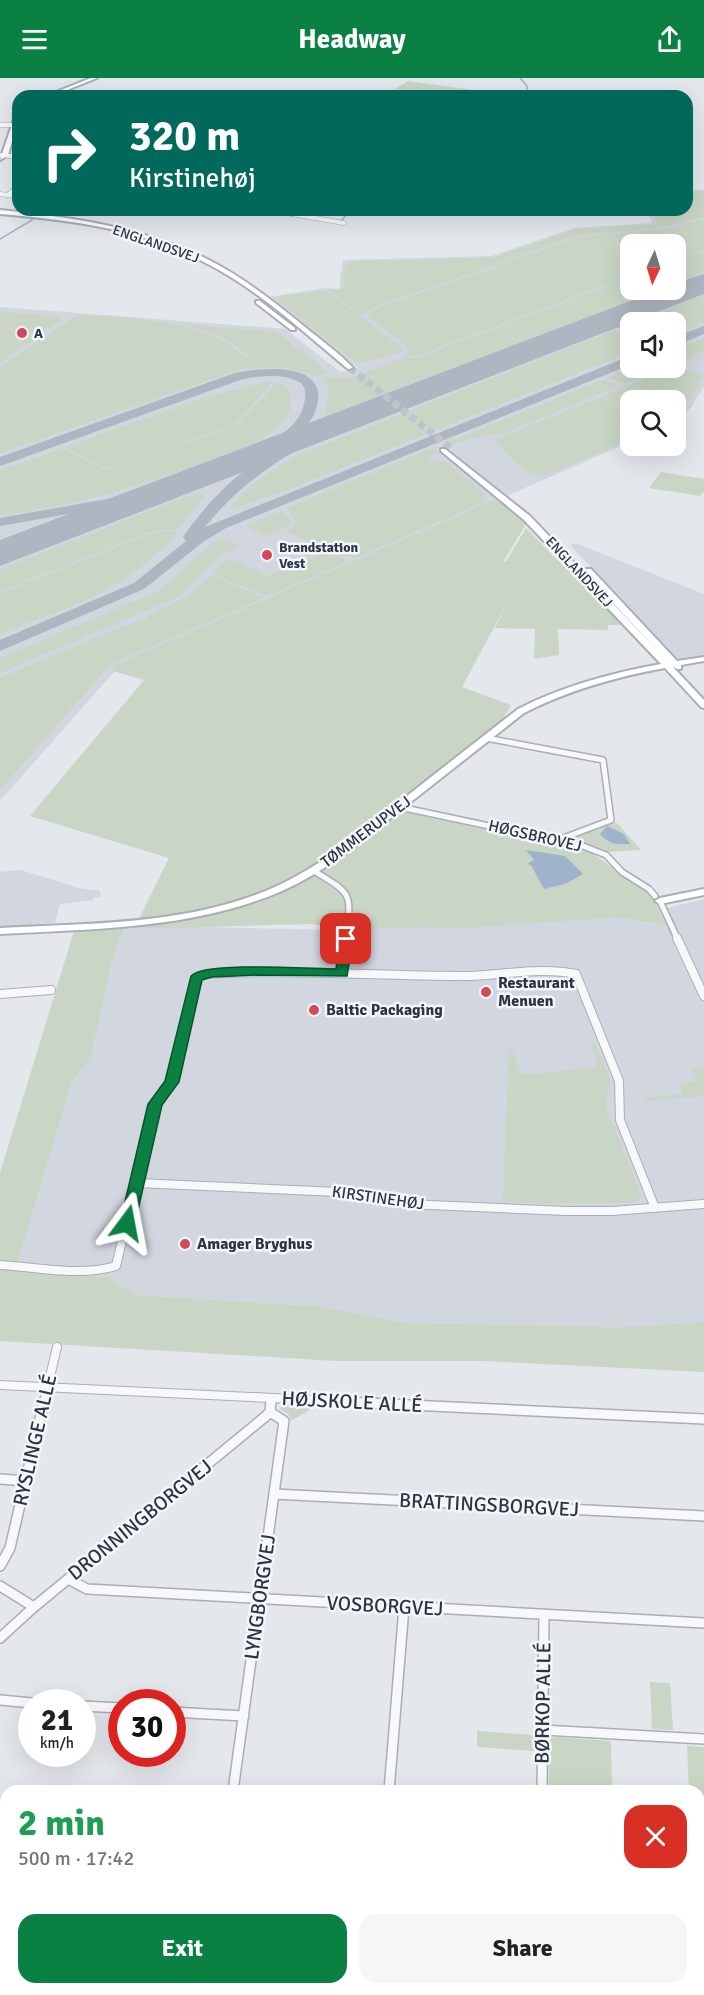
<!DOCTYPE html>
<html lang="en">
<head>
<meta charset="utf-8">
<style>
	:root { --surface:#fff; --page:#f6f6f6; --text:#202124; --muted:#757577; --accent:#0b8043 }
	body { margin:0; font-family:Signika,sans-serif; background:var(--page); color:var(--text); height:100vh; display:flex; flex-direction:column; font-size:22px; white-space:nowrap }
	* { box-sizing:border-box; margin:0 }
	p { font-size:20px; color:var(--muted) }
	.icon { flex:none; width:33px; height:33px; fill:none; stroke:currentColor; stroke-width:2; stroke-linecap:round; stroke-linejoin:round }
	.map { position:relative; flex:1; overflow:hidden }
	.details { position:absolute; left:0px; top:1707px; width:705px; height:210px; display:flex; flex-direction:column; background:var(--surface); border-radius:18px 18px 0 0; box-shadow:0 6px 24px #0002 }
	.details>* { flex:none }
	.banner { position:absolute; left:12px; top:12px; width:681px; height:126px; border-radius:18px; box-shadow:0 6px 24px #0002; background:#00695c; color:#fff; overflow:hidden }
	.needle { width:39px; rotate:184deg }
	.tools { position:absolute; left:620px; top:156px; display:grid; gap:12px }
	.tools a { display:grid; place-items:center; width:66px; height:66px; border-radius:12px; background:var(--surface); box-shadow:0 6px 24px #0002; font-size:30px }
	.speed { position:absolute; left:18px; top:1611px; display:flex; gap:12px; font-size:30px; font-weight:700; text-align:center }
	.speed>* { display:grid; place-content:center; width:78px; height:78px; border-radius:50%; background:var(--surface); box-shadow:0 6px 24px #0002; line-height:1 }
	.speed small { font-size:15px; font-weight:400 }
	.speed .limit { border:9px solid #d22; background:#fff; color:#111 }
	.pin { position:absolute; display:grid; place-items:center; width:51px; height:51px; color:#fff; margin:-26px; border-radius:12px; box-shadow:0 3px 9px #0006 }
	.me { position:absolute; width:66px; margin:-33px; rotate:13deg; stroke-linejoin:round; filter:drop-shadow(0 0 4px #0008) }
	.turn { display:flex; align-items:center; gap:21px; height:126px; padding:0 18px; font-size:27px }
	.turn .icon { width:78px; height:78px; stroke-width:2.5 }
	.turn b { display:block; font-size:42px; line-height:51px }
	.round { display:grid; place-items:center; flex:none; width:63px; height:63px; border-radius:18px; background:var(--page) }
	.headline { display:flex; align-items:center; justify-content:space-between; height:102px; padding:0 18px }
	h1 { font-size:36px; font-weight:800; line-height:45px; color:#1e9e55 }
	.action { display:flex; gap:12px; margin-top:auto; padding:12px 18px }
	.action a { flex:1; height:69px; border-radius:18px; background:var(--accent); color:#fff; font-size:24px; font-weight:800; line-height:69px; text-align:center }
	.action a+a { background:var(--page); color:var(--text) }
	header { display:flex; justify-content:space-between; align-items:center; height:78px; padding:0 18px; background:var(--accent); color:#fff; font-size:27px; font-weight:800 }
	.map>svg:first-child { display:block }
	.built { fill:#d2d6de; fill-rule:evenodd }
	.green { fill:#c9d6c5 }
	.water { fill:#9fb4cc }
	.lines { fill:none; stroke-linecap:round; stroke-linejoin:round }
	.stream { stroke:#9fb4cc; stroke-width:1.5 }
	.taxiway { fill:#b0b6c1; fill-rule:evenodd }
	.runway { fill:#b0b6c1; fill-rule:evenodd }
	.secondary-tunnel { stroke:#bfc3cb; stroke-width:7; stroke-dasharray:7 4; stroke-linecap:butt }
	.street-far3-casing { stroke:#a9aeb7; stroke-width:5 }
	.street-far2-casing { stroke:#a9aeb7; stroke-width:8 }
	.street-far1-casing { stroke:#a9aeb7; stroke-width:10 }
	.street-casing { stroke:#a9aeb7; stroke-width:12 }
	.secondary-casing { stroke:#a9aeb7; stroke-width:4 }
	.street-far3 { stroke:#f7f8fa; stroke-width:4 }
	.street-far2 { stroke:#f7f8fa; stroke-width:5 }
	.street-far1 { stroke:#f7f8fa; stroke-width:8 }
	.street { stroke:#f7f8fa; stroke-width:9 }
	.secondary { fill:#fff; fill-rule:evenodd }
	.route { fill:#0b8043; stroke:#07532c; stroke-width:1.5 }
	.poi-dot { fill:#d1495b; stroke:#f4f6f9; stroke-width:2 }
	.labels { text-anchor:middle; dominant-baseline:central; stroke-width:5; stroke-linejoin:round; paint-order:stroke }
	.far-street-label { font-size:14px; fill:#2b3445; stroke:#f4f6f9 }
	.far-poi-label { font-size:14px; font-weight:bold; fill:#2b3445; stroke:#f4f6f9; text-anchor:start }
	.street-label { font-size:16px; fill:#2b3445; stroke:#f4f6f9 }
	.poi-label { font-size:16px; font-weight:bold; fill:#2b3445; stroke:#f4f6f9; text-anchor:start }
	.near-street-label { font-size:20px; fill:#2b3445; stroke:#f4f6f9 }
</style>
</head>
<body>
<header><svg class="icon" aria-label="menu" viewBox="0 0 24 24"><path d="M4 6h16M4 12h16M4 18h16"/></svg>Headway<svg class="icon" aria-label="share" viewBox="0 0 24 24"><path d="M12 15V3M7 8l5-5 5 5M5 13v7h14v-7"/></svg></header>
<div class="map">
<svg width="704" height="1917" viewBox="0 0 704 1917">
	<rect width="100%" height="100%" fill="#e4e7ec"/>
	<path class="built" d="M687,112H704V309L683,341L675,344V322H630V364L120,587L0,723V229L285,251L339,293H353L358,290L269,219L325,210L339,211L343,182L492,178L574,150L652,145L647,132H687ZM630,166H675V212H630ZM630,244H675V290H630Z
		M575,465L704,516V578L678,580L673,577L570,467Z
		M21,792L79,810L100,813L101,818L93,820L94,822L60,826L55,845L0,849V794Z
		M704,821V1244L629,1249L408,1245L316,1228L135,1217L108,1199L15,1193L72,1004L91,979L113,879L124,850L152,848L338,852L389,847L619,838L654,846L673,844L668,830Z"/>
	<path class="green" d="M408,3L517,18H384Z
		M687,112L704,113V139L660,150L651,132H687Z
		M704,141V171L675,182V166H630V199L599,210L591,209L593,212L421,276L404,280L408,273L405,267L368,238L370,234L378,230L488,191L497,192L494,189L580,159L671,150Z
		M655,146L658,150L577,158L385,225C376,228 368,234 361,237L328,212L343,211L345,187L352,183L491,180L577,151Z
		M704,173V194L675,205V183Z
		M630,200V212H658L325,338L329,309L322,299L351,300L401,281L419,279Z
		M325,212L398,266L403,273L366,284L354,283L277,222L283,218Z
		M704,217V244L679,254L675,253V244H647L641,242Z
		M0,233L57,239L62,242L37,258L0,244Z
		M76,238C114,236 180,243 215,259C227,264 236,272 246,280L250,279L235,267L218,257L178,245L275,254L283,257L281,258L296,270L301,271L329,295L319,298L282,289L241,291L0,375V289Z
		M0,246H3L36,260L0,285Z
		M614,252L630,253V274L277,416L274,415L237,430L231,429L250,408L291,380Z
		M704,260V273L675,285V272Z
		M675,289L704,298L679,339L675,342V322H630V361L550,396C527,403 511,379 496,365L497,361Z
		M632,290H664L627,305L607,300Z
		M602,302L616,306L617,309L502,356C480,355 473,362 452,366L449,364Z
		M264,304H273L236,345L116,390H104L65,369L206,319Z
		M276,305L283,306L290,312L291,332L277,350L259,363C174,396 91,427 0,437V393L63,370L102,391H116L238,346Z
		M433,370L439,376H432L429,381L446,384L485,416L484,424L357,479L341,477L339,475L347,470L337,466L331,469L336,472L331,473L286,453L297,445L287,431L289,429Z
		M661,394L704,401V413L700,418L649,410Z
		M201,415L204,419L202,421L178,452H162L146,455L0,513V491L193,416Z
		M497,421L526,446L503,484H506L526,450L622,547H608V552L558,551L559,577L534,581L535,551L495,550L507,525L462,609L511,627L503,641L389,730L559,765L590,774L651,816L667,848L620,839L462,850L387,849L357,853L310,846L134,851L169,780L30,738L144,602L109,592L117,586Z
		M282,433L291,443L288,448L265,458L245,448Z
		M165,453H177L164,471L161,470C120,516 56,533 0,556V515L146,457Z
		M221,460L240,468L224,475L180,518L0,595V580L154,515C179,499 196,475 221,460Z
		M327,474L344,480L345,485L267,518L212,496L228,480L268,498Z
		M211,497L264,520L117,583L107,590L0,712V600L139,542H144L148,538C171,528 193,517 211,497Z
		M609,745H617L641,772L608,774L569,761Z
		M124,850L113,879L91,979L72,1004L15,1193L108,1199L135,1217L316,1228L408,1245L629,1249L704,1244V1294L483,1283H336L0,1263V1095L74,853Z
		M509,965L522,997L598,989L590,966H596L610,1003L605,1026L642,1119L636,1124L594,1126L503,1124Z
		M704,990V1018L647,1023L645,1019L683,1016L680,1006L698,1004L692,991Z
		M286,1325L318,1327L291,1343L289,1337L280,1331L282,1326Z
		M650,1604L670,1605L673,1652L652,1651Z
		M477,1653L534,1657V1673L477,1669Z
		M554,1659L611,1663L612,1712L549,1708V1662Z
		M687,1668L704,1669V1718H699V1713H689Z"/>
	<path class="water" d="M607,748L624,756L630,766C616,767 609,766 600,756Z
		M526,772L565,778L583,796L565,806L544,811L531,787L527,786L534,782Z"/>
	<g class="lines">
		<path class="stream" d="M520,0L527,8V18
			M49,137L54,132
			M342,142L350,132
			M0,161L32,142"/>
		<path class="taxiway" d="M599,242H630L635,244H630V250L595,249L593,246Z
			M704,248V256L675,268V259Z
			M630,278V287L226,450L203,464L144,511L0,573V562L134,505L186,463L183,459C206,426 235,396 270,375L246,385L239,381C244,375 252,373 259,370C280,359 303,345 305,320C306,313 305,308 299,304C282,295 262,298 243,301L0,388V379L235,295C262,289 329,283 317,328C313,343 302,355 289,364L324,346H334L336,349L334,352C284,377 240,405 205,449Z
			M208,392L215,396L213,399L120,427L0,448V440L118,419Z
			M13,466L21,471L18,474L0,482V471Z"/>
		<path class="runway" d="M704,196V216L0,488V462L659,212H675V205Z"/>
		<path class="secondary-tunnel" d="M350,290L452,371"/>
		<g class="street-far3-casing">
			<path id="street-far3" d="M0,47H14
				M0,77L18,79
				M0,116L18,118
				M7,117L18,109
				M268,132L344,145"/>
		</g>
		<g class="street-far2-casing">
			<path id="street-far2" d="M486,660L603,682L611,742L558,762
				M400,729L583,768L606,777L622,794L649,811L655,818
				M314,793C354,817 351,815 346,862
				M660,823L678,862"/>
		</g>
		<g class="street-far1-casing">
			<path id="street-far1" d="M677,860L704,918
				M342,895L346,860
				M0,916L51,912
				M137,1105L360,1115L407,1126L566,1133H612L704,1126
				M0,1187C37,1189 80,1199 116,1188L155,1026L172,1004L194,905L199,898L205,896C291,891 376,898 462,898C500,898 539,888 576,896L619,1003L620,1042L655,1130
				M0,1307L356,1324
				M44,1324L57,1269
				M271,1324V1320"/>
		</g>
		<g class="street-casing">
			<path id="street" d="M325,1323L704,1341
				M0,1401L26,1403
				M274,1416L704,1438
				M0,1488L10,1470L44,1323
				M68,1501L87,1511L704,1545
				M0,1508L34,1529
				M0,1560L34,1529L266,1338L270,1334L271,1323
				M0,1622L32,1625
				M82,1628L122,1630
				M172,1634L244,1638
				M543,1652L704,1661
				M233,1713L284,1343L270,1334
				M389,1713L404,1529
				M542,1713L544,1537
				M0,1755L6,1756
				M699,1791L704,1792
				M539,1911V1917
				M204,1917L205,1911
				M373,1917L374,1911"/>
		</g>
		<g class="secondary-casing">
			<path id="secondary" d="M91,0H97L52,18H46Z
				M18,34V43L8,77L0,82L16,35Z
				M0,132C71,139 143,149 207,181C243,199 274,224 305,249C321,262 339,275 353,290L348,291C302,253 258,211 204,184C141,151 70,142 0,136Z
				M256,223H260L295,250V252H291L256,225Z
				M441,371H445L530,438L669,585L585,495V491H591L677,583L704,579V583L681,587V591H678L673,589L704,622V630L701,629L665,590C615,599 569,612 524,635C483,667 443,699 402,731C364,761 327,793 282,813C194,851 94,851 0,856V850C92,845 192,847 277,808C322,787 358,757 397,726C437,694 477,663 518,631C563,608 611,595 661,586L524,442L441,373Z
				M704,811V817L660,826L655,823L660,820Z
				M0,1906L6,1907V1911H41L45,1917H0Z"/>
		</g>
		<use href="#street-far3" class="street-far3"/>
		<use href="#street-far2" class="street-far2"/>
		<use href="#street-far1" class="street-far1"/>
		<use href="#street" class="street"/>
		<use href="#secondary" class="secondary"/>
	</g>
	<path class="route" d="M346,857L353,861L347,898L257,897L212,899L202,902L179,1004L162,1027L135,1145L127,1150L122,1149L120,1145L148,1026L165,1003L191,898C207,883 310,891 336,891L340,861Z"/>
	<g class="poi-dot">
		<circle cx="22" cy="255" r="6"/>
		<circle cx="267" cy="477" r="6"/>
		<circle cx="486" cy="914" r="6"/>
		<circle cx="314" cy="932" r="6"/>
		<circle cx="185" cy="1166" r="6"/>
	</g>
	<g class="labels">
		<g class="far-street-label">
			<text transform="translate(156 166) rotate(19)">ENGLANDSVEJ</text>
			<text transform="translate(579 494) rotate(47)">ENGLANDSVEJ</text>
		</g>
		<g class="far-poi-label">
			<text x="34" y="255">A</text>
			<text x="279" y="469">Brandstation<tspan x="279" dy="16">Vest</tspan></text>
		</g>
		<g class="street-label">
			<text transform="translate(366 754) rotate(-37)">TØMMERUPVEJ</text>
			<text transform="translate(535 758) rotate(13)">HØGSBROVEJ</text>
			<text transform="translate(378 1120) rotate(8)">KIRSTINEHØJ</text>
		</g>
		<g class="poi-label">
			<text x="498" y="905">Restaurant<tspan x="498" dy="18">Menuen</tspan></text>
			<text x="326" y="932">Baltic Packaging</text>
			<text x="197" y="1166">Amager Bryghus</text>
		</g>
		<g class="near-street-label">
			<text transform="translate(352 1324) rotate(3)">HØJSKOLE ALLÉ</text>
			<text transform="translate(35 1362) rotate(-77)">RYSLINGE ALLÉ</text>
			<text transform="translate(489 1427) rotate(3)">BRATTINGSBORGVEJ</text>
			<text transform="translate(140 1442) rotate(-39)">DRONNINGBORGVEJ</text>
			<text transform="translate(260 1519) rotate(-82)">LYNGBORGVEJ</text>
			<text transform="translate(385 1528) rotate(3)">VOSBORGVEJ</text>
			<text transform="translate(543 1625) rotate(-89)">BØRKOP ALLÉ</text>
		</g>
	</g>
</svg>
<div class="tools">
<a><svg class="needle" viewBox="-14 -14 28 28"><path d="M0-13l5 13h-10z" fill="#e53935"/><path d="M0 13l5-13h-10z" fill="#757577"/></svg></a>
<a><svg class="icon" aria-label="sound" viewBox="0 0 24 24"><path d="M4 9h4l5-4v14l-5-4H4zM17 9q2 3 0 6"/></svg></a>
<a><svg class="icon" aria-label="search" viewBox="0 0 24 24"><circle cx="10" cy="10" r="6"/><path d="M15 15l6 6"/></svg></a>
</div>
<div class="speed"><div>21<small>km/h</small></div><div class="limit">30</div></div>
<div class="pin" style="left:346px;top:861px;background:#d93025"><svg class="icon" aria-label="arrive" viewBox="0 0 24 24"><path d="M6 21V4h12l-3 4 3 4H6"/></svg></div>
<svg class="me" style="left:127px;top:1145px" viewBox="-20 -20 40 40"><path d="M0-17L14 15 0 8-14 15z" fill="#0b8043" stroke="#fff" stroke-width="4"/></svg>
<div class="banner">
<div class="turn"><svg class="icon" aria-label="right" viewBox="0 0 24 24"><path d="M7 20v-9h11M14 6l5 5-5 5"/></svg><div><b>320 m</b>Kirstinehøj</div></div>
</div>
<section class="details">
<div class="headline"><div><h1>2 min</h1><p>500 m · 17:42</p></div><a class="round" style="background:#d93025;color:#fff"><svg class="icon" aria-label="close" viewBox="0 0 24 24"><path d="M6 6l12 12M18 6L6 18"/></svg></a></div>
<div class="action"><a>Exit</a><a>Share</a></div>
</section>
</div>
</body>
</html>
